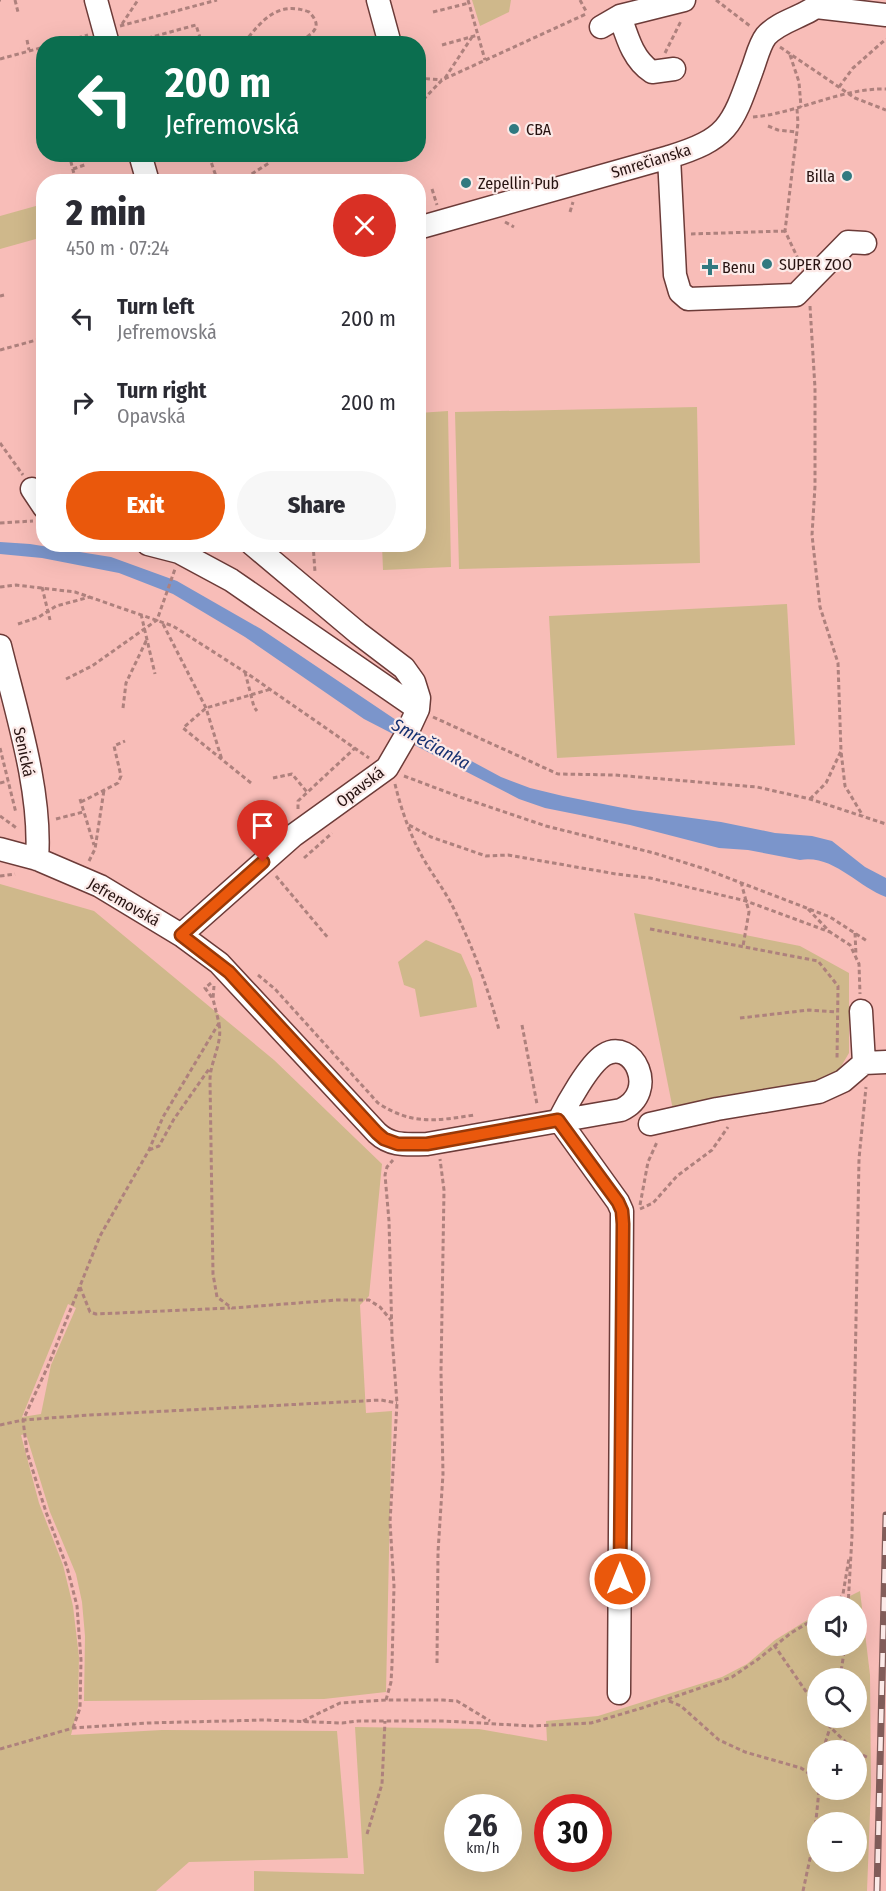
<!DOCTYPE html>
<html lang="en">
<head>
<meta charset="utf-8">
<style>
	:root { --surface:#fff; --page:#f7f7f7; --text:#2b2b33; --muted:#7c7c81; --accent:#ea580c }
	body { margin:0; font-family:"Fira Sans Condensed",sans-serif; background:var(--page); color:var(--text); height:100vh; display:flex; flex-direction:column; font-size:22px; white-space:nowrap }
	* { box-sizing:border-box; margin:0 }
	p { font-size:20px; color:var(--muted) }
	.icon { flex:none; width:33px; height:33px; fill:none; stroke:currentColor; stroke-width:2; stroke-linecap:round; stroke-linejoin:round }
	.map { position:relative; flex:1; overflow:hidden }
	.sheet { position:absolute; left:36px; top:174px; width:390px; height:378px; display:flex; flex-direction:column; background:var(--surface); border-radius:24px; box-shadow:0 6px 24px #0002 }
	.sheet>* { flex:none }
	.hud { position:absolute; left:36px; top:36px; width:390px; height:126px; border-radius:24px; box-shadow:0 6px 24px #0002; background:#0b6e4f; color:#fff; overflow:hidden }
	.controls { position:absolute; left:807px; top:1596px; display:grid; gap:12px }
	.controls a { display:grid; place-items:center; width:60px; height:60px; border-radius:50%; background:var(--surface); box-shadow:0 6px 24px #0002; font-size:30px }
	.speed { position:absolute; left:444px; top:1794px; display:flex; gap:12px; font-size:30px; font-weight:700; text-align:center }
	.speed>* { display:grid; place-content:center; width:78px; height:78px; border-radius:50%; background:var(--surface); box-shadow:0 6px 24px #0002; line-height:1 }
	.speed small { font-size:15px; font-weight:400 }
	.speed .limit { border:9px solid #d22; background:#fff; color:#111 }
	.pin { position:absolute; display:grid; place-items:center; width:51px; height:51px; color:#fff; margin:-62px -26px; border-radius:50% 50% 50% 0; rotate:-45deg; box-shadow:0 0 6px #0007 }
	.pin .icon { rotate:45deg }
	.me { position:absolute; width:66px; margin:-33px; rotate:0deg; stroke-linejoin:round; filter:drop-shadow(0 0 4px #0008) }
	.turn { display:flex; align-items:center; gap:21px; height:126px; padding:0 30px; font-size:27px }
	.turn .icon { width:78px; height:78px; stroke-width:2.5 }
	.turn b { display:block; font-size:42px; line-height:51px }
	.round { display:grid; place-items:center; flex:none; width:63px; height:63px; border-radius:32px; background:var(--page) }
	.overview { display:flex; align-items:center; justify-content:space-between; height:102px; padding:0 30px }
	h1 { font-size:36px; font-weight:800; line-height:45px }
	.primary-button { display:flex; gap:12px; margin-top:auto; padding:12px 30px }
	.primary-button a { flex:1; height:69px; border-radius:36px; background:var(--accent); color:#fff; font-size:24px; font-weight:800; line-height:69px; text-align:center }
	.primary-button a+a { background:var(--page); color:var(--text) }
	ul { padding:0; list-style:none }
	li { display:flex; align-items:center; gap:18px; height:84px; padding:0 30px }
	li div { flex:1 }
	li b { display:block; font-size:22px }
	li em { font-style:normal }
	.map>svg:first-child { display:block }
	.green { fill:#cfb88b; fill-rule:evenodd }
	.water { fill:#7b95cb }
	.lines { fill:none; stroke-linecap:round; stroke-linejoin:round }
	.minor-casing { stroke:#6c3b38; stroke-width:25 }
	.path { stroke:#ae817d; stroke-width:3; stroke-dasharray:4.5 3; stroke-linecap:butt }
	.minor { stroke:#fff; stroke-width:22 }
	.rail-casing { stroke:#825d5a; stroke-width:7 }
	.rail { stroke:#fceae8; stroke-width:4.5; stroke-dasharray:14; stroke-linecap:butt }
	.route-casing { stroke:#983908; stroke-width:15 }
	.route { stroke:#ea580c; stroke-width:10 }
	.poi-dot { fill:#307980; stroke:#fceae8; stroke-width:2 }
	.labels { text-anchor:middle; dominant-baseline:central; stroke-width:4.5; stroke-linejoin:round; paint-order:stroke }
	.poi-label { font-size:16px; fill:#271311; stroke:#fceae8; text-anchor:start }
	.street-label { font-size:16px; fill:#271311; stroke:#fceae8 }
	.water-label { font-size:18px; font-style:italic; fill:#163171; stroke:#fceae8 }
</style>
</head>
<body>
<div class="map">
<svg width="886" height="1891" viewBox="0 0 886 1891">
	<rect width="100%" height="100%" fill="#f8bdb8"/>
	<path class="green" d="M472,0H511L509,12L480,26Z
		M43,204V237L0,249V216Z
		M697,407L700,563L459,569L455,412Z
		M448,411L451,567L383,570L382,545L418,544L419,413Z
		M787,604L795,745L557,758L549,616Z
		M0,884L94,911L274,1060L382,1164L369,1296L360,1305L366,1413L392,1411L386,1692L324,1699L84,1701L85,1636L82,1602L76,1574L50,1512L26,1434L21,1435L39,1503L63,1565L73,1606L79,1657L78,1707L71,1735L162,1730L337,1731L348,1858L189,1862L156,1891H0ZM68,1304L76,1308L51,1365L41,1414L22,1417Z
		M634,913L800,946L849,973V1053L833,1080L673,1110Z
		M426,940L461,954L472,979L477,1007L420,1017L415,989L404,985L398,962Z
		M860,1591L870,1675L871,1787L867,1891H254V1871L364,1874L355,1727L479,1729L547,1741L546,1721L598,1716L722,1677L747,1664L775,1640L817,1614L818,1646H856V1606H830ZM818,1678H856V1718H818ZM818,1750H856V1790H818ZM458,1808H508V1858H458ZM548,1808H598V1858H548ZM856,1822V1862H818V1822Z"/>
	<path class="water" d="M0,542L30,544L111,557L177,581L261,629L399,722L501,777L530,788L563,796L633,810L721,822L775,833L812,836L832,841L865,867L886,878V897C858,887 833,854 800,860L748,850L719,848L630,825L545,808L519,799L364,719L245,637L173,594L119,573L42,558L0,554Z"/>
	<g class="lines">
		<g class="minor-casing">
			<path id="minor" d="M96,0L108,44
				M378,0L390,44
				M816,7L886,15
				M620,16C627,37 633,60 652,72L674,69
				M601,27L620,16L684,0
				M140,154L148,182
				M669,157L675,275L680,292L688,299L796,295L848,242L865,243
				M418,228L669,157C728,139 732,126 752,70C756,60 759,45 766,36C781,19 808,17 824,0
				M32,489L44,507
				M148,544L179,552L231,580L418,709
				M0,646C16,711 42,792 37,859
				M0,849L37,859L100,886L181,935L219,963L377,1133C392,1147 408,1144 427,1144L621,1110C660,1092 633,1037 604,1055C589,1064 567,1104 559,1120
				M181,935L294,835L387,768L405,737L418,709L419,698L414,682L404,668L358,633L252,544
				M861,1011L864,1063
				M559,1120L618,1202L622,1211L619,1693
				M650,1124L717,1109L819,1092L843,1081L864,1063L886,1062"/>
		</g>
		<path class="path" d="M0,0H1
			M15,0L18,12
			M468,0L485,60
			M580,0L587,13
			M716,0L750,26
			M433,12L469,3
			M122,24L138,0
			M120,26L217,0
			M156,35L159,44
			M27,40L29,50
			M244,43C261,21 278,0 309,12C326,29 309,35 296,44
			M56,44L88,35
			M126,44L196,25L202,44
			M442,45L478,35
			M780,47L855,98L886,110
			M40,48L44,61
			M665,53L681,21
			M790,55L799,82L801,107
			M0,59L44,47
			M418,78L442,80
			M445,78L472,37
			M839,87L853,68L886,39
			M418,105L442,80L586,14
			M797,109L798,123L785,231L801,265
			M753,117C799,113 840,88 886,89
			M768,126L778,130L797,132
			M69,154L76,182
			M209,156L218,182
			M113,157L120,154
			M73,169L87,164
			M239,182L269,163L274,154
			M432,189L437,205
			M570,212L573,202
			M505,222L514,227
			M691,234L785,231
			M0,296L4,295
			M810,306L815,388V486L812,535L820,607L838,663L841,751
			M0,350L44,338
			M0,443L23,475
			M0,523L33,521
			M313,544L315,572
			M0,587L16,585L75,592L173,626L245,672L369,758
			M42,587L50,620
			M141,614L155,674
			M18,624L39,617L56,606L90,597
			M163,624L206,708L222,760
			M245,672L254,707L257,711
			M66,679L92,666L157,620L175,569
			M123,708L126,683L147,639
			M433,717L558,774L615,775L757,787L810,799L886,824
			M0,748L16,813
			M404,776L460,797L546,826L654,853L705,869L830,917L867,941
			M273,778L292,774L307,792
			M0,783L8,781
			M251,783L183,728L206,708L271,689
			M395,784C401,809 410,835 423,858C432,874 443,888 452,905C472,945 488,987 499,1030
			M80,799L94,845
			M810,799L826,783L841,751L845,786L863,816
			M81,802L118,783L121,776L114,746L125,741
			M298,809V801L355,748
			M0,816L18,829
			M56,819L83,812
			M409,825L431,837L486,856L508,855L525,858L616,874L650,878L746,901L830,932
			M304,858L332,833
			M89,861L95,849L104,790
			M0,876L15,874
			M276,876L329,939
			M741,882L749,912L743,946
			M808,909L830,932L850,945L859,964L860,994
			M650,929L818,961L838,986L837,1060
			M855,933L856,955
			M258,975L275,989L378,1103C411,1125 436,1121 474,1115
			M211,983L205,988L213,999
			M740,1018L809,1010L837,1012
			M219,1024C223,1043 210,1062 210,1080L213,1274L217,1297L232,1308L337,1300H369L380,1307L391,1320
			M522,1025L537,1104
			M149,1150L159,1146L174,1119L209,1069
			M640,1205L648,1162L657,1142
			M640,1209L653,1203L677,1176L712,1150L728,1127
			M80,1287L90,1312L96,1314L230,1308
			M0,1425L23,1420L90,1415L381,1400L397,1403
			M835,1606L843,1594L849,1558
			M848,1606L852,1536L859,1159L866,1087
			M774,1645L818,1709
			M437,1663L438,1552L443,1474L441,1372L444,1190L440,1159
			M840,1678L845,1646
			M386,1700L391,1682L392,1665L394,1586L390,1522L397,1403L392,1337L389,1221L385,1175L387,1167L393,1160
			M669,1701L681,1706L719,1740L745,1752L801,1768L818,1780
			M823,1718L830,1727L854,1750
			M303,1721L340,1703L386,1700H443L457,1701L490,1721
			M73,1728L80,1708L81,1660L77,1606L67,1567L46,1512L27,1452L23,1420L48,1366L100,1236L149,1150L163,1117L219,1023L213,999L214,986
			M0,1749L73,1728L147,1723L264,1720L342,1723L358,1721H444L532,1726L591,1723L642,1708L732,1677L757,1660L791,1633L818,1617
			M823,1750L833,1718
			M856,1752L869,1758
			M367,1834L382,1784L385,1721
			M803,1891L814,1840L819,1790"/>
		<use href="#minor" class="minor"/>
		<g class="rail-casing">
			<path id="rail" d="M877,1891L886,1515"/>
		</g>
		<use href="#rail" class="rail"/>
	</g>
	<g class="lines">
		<g class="route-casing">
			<path id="route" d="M263,862L181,935L229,972L377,1133L384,1139L398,1144H427L558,1120L618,1202L622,1211L623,1224L620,1579"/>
		</g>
		<use href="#route" class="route"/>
	</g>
	<g class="poi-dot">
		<circle cx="514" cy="129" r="6"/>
		<circle cx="847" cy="176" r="6"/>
		<circle cx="466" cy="183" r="6"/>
		<circle cx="767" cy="264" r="6"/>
		<path d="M707 258h6v6h6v6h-6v6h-6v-6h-6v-6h6z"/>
	</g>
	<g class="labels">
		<g class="poi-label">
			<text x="526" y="129">CBA</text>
			<text x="835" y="176" text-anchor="end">Billa</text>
			<text x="478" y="183">Zepellin Pub</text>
			<text x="779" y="264">SUPER ZOO</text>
			<text x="722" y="267">Benu</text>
		</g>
		<g class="street-label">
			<text transform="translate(651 161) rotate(-17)">Smrečianska</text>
			<text transform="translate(24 752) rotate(78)">Senická</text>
			<text transform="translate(360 787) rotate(-37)">Opavská</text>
			<text transform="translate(124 902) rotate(30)">Jefremovská</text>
		</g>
		<g class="water-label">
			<text transform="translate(431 744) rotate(29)">Smrečianka</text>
		</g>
	</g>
</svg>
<div class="controls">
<a><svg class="icon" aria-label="sound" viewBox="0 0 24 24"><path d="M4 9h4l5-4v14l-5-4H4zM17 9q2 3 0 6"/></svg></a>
<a><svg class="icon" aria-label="search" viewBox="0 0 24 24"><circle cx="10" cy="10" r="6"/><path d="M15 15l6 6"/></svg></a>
<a>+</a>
<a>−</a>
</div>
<div class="speed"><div>26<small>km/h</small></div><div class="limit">30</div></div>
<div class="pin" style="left:263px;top:862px;background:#d93025"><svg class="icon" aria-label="arrive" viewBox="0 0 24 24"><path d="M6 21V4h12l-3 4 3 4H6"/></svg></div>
<svg class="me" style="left:620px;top:1579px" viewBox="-20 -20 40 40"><circle r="17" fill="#ea580c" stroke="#fff" stroke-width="3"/><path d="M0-11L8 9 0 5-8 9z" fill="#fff"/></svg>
<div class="hud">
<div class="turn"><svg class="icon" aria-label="left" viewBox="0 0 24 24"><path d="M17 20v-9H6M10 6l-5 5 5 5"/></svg><div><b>200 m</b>Jefremovská</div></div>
</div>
<section class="sheet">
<div class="overview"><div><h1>2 min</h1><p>450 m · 07:24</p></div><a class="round" style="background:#d93025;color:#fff"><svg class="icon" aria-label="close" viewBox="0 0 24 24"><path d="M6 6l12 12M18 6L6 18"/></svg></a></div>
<ul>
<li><svg class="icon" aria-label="left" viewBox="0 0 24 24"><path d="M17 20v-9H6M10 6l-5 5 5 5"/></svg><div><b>Turn left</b><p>Jefremovská</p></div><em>200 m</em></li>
<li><svg class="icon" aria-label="right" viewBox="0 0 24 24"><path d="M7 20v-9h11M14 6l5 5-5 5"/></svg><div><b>Turn right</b><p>Opavská</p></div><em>200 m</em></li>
</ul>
<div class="primary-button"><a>Exit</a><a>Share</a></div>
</section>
</div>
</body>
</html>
